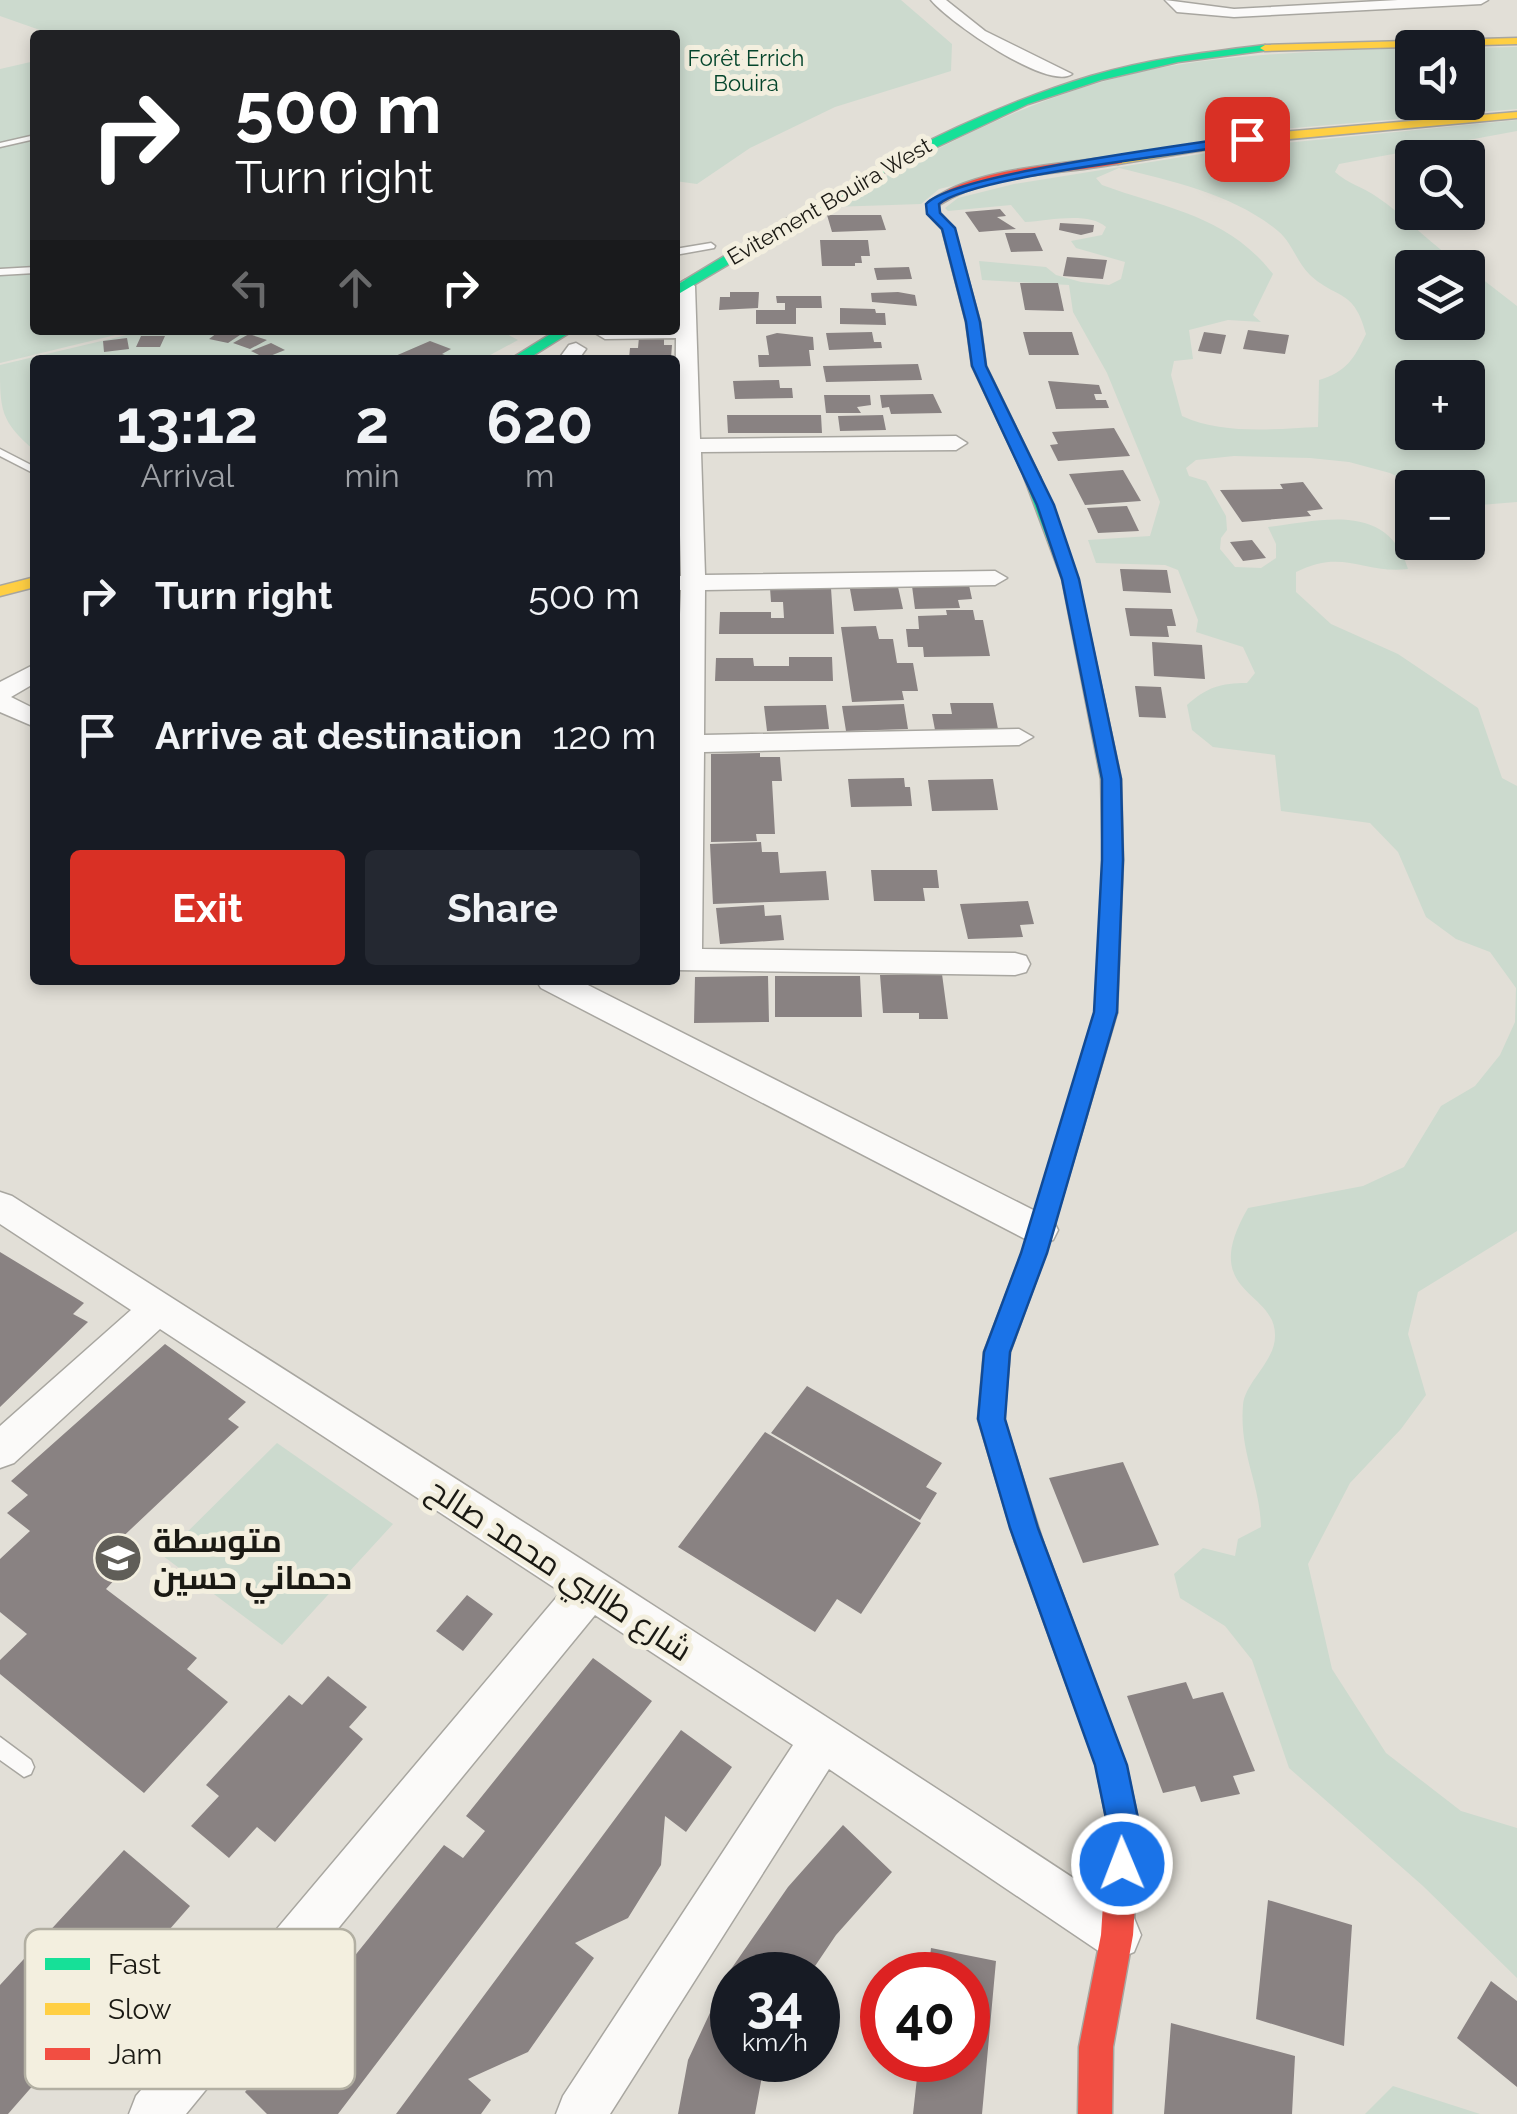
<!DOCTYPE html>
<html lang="en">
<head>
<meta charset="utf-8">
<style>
	:root { --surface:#171b24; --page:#242831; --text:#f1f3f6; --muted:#9ea1a6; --accent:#d93025 }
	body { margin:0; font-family:Raleway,Cairo,sans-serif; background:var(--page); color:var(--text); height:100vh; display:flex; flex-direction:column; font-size:38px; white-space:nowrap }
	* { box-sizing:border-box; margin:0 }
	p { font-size:32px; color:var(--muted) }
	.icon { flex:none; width:55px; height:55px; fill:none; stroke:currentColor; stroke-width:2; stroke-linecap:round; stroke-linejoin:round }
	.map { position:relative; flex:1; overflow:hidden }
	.sheet { position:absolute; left:30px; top:355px; width:650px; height:630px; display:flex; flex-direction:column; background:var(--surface); border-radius:10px; box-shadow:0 5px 15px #0003 }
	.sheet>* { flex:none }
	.hud { position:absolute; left:30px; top:30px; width:650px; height:305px; border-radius:10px; box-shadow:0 5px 15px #0003; background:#202124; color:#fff; overflow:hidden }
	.fabs { position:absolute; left:1395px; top:30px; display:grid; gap:20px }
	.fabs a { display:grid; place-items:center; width:90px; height:90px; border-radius:10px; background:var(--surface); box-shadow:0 5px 15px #0003; font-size:50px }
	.speed { position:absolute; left:710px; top:1952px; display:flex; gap:20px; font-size:50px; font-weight:700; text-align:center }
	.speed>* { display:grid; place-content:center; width:130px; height:130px; border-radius:50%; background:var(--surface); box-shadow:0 5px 15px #0003; line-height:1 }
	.speed small { font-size:25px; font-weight:400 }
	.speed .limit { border:15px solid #d22; background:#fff; color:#111 }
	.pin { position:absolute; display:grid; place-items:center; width:85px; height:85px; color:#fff; margin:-42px; border-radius:20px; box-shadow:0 5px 15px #0006 }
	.me { position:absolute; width:110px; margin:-55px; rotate:359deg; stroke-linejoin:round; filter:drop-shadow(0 0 8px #0008) }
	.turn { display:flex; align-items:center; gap:35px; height:210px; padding:0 40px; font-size:45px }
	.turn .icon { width:130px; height:130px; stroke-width:2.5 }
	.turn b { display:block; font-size:70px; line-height:85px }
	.lanes { display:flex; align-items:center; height:95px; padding:0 40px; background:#0003; justify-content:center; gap:50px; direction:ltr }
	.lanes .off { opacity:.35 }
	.eta { display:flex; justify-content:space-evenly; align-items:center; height:170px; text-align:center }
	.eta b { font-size:60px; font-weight:700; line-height:70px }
	.cta { display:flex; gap:20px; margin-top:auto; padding:20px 40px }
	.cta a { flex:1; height:115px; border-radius:10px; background:var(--accent); color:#fff; font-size:40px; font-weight:700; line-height:115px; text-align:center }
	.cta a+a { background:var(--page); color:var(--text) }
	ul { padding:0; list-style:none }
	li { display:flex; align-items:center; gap:30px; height:140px; padding:0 40px }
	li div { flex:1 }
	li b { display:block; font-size:38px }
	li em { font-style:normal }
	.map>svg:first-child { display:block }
	.green { fill:#ccdace; fill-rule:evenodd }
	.building { fill:#898282 }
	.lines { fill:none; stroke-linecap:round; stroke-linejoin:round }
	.lane-casing { stroke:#a8a6a0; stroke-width:3 }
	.street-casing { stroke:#a8a6a0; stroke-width:3 }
	.fast-casing { stroke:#a8a6a0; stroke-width:3 }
	.slow-casing { stroke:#a8a6a0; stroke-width:3 }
	.jam-casing { stroke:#a8a6a0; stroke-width:3 }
	.lane { fill:#fbfaf9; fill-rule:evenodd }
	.street { fill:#fbfaf9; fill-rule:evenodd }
	.fast { fill:#16e098; fill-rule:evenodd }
	.slow { fill:#ffcf43; fill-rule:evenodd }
	.jam { fill:#f24e42; fill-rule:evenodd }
	.route { fill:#1a73e8; stroke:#114b97; stroke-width:2.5 }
	.labels { text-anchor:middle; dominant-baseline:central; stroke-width:10; stroke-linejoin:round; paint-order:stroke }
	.far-park-label { font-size:22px; fill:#04452c; stroke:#f3efdf }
	.far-street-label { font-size:22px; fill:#1a1913; stroke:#f3efdf }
	.near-poi-label { font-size:32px; font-weight:bold; fill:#1a1913; stroke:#f3efdf; text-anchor:start }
	.near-street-label { font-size:32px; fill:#1a1913; stroke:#f3efdf }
	.key { fill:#f3efdf; stroke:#b2afa2; stroke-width:2.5 }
	.key-label { font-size:28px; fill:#1a1913 }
</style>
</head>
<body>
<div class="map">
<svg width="1517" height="2114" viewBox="0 0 1517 2114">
	<rect width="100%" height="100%" fill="#e2dfd7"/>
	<path class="green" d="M0,0H901L952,44L951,71L835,107L750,148L697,184L675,181V35H54L0,16Z
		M1517,47V109L1270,130L1009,172L939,189L921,204L832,207C932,149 1039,92 1154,69C1238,53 1327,51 1412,48V102H1468V48Z
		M35,61V330H136L0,363V69Z
		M1517,120V131L1339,164L1335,172C1348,184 1363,187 1377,197C1409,218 1433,249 1467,267L1412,268V322H1468V268L1517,306V502L1468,506V488L1418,487L1390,473L1349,462L1310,458L1234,456L1196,460L1186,468L1189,476L1206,481L1226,516L1227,530L1221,538L1220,549L1235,567L1261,568L1276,558V544L1268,527C1321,521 1387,501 1408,569C1363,574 1343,548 1296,572V592L1331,624L1398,654L1478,708L1502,778L1517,786V1231L1418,1292L1408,1334L1426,1395L1401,1429L1350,1483L1308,1564L1332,1669L1386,1753L1461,1811L1517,1828V1978L1423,1886L1289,1768L1252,1660L1225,1626L1180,1598L1174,1574L1203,1548L1235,1556L1238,1539L1261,1527C1260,1483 1239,1453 1243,1405C1245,1382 1275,1362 1275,1336C1276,1289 1197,1295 1248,1208L1363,1186L1404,1167L1441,1106L1475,1086L1500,1055L1515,1022L1516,988L1490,952L1456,939L1426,917L1398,852L1370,823L1281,811L1275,755L1213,747L1192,730L1187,705C1207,687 1221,683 1247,683L1255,673L1243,647L1196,632L1198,620L1178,570L1165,565L1096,563L1088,540L1150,536L1160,502L1107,373L1073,312L1069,285L982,280L979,261L1046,267L1056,275L1081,282L1109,285L1121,279L1125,262L1076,248L1071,241L1102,235L1106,227C1088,211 1048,221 1025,222L1011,205L948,211L945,208L958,198L1014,184L1244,147ZM1119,168C1172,181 1235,195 1278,231C1293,244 1296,261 1310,275C1337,300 1354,288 1366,334C1354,359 1346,372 1319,380L1318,427C1275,429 1223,435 1182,416L1171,375L1174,361L1193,359L1189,330L1228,320L1261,322L1253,315L1273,274C1227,215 1167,209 1102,185L1096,178ZM1412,378H1468V432H1412Z
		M148,330H499L518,340L481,360H35V451C0,421 0,410 0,365Z
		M277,1443L393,1524L282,1645L163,1556Z
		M1393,2086L1480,2114H1365Z"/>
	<path class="building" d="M1000,209L1006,216L997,217L1016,229L979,232L965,212Z
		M827,215H881L886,230L832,232Z
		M1060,223L1094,225L1093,232L1081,235L1059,230Z
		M1005,233H1035L1043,251L1011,252Z
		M820,240H868L870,256H861L862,263H855V266H822Z
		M1067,257L1107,260L1103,279L1063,276Z
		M909,267L912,279L877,280L874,268Z
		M1020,283H1058L1064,311L1025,310Z
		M730,292H759L758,308L719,310L720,297H730Z
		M898,292L915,295L917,306L872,302L871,293Z
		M776,296H821L822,308H796V324H756V310H785V303H777Z
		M840,308L875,309L876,313H885L886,325L840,324Z
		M221,330H231L243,333L228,343L209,339Z
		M1248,330L1289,335L1285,354L1243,349Z
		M872,332L874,342H881L882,348L829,350L826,333Z
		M1023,332H1072L1079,355H1029Z
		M1204,332L1226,335L1221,354L1198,351Z
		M777,333L813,337L814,350H809L811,366L759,367L758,355H769L766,336Z
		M249,334L267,340L250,349L233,343Z
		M141,336H165L160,347H136Z
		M639,337H664V345H672L671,358L629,359L630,348H638Z
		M127,338L129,349L104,352L103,341Z
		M430,341L451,349L442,354L451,357L386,360Z
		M271,343L285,350L265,358L251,351Z
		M918,364L922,380L826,382L823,366Z
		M779,380L780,388H792L793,398L735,399L733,381Z
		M1048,381L1099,385L1102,394H1094L1096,400H1106L1109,408L1056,409Z
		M933,394L942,413L891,414L889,407L882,408L880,395Z
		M824,395H870L871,405L857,407L861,413H826Z
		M727,415H821L822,433H728Z
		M883,415L886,430L840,431L838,416Z
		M1114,428L1130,456L1058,461L1050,445L1058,444L1052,432Z
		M1123,470L1141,501L1085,505L1069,474Z
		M1303,482L1323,509L1307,511L1311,516L1242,522L1220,490L1283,489L1280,484Z
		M1127,506L1139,531L1098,533L1087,508Z
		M1252,540L1266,558L1243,561L1230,542Z
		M1120,569L1167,570L1171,593L1123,591Z
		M969,585L972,599L958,600L960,608L915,609L912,586Z
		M898,587L903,609L854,611L850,589Z
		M770,588H831L834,634H719L720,612H771V618H784L783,602H771Z
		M1125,608L1172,609L1176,626H1167L1169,637L1130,636Z
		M946,610H973L975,620H983L990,656L924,657L923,647H908L906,629H919L918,616L947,615Z
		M876,626L879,639H893L897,663H913L918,691H902L904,700L852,702L841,627Z
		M1152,642L1202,645L1205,679L1154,676Z
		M789,657H832L833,681H715L716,658H753L754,666H789Z
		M1135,686L1161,687L1166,718L1139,717Z
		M950,703H993L998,729L935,730L932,714H952Z
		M904,704L908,729L846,731L842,706Z
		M826,705L829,729L767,731L764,706Z
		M760,753V757H780L782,781H772L775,834H756L757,841L711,842V754Z
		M904,778L905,787H910L912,806L851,807L848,779Z
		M993,779L998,810L932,811L928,780Z
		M761,842L762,852H778L780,873L826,871L829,900L713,904L710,844Z
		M871,870H937L939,888H923L925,901H874Z
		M1028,901L1034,924L1020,925L1023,937L968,939L960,904Z
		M764,905L765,916L781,915L784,940L720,944L716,908Z
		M942,974L948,1019H919V1013H883L880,975Z
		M768,976L769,1022L694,1023L695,977Z
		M775,976H860L862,1017H775Z
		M0,1252L84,1303L73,1314L88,1322L0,1407Z
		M165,1344L246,1402L228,1419L239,1427L113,1546L124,1555L119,1575L106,1589L197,1658L187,1669L228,1702L144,1793L0,1674V1660L27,1634L0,1612V1559L30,1531L7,1513L28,1495L11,1481Z
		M807,1386L942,1463L926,1487L937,1493L920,1520L771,1433Z
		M765,1432L921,1523L861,1614L837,1599L815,1632L678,1547Z
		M1123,1462L1159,1545L1083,1563L1049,1478Z
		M467,1595L493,1614L463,1651L436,1631Z
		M593,1658L652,1701L338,2114H267L245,2092L444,1845L463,1858L485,1831L466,1816Z
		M328,1676L367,1707L349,1727L363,1739L275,1842L257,1827L229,1858L191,1826L219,1796L206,1785L289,1695L302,1705Z
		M1186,1682L1193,1699L1223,1692L1255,1771L1233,1776L1240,1794L1201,1802L1195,1786L1163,1793L1127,1696Z
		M681,1730L732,1767L686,1832L665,1816L661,1865L628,1918L575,1943L594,1958L528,2052L468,2079L491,2100L481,2114H396Z
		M843,1825L892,1872L836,1935L809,1975H732V2060H765L755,2114H678L688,2060L729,1972L788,1887Z
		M124,1850L190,1906L8,2114H0V1985Z
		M1268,1900L1352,1925L1344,2046L1256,2019Z
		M931,1948L996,1961L982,2114H913L919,2060H968V1975H928Z
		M1491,1981L1517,2001V2087L1457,2038Z
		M1171,2023L1295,2056L1292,2114H1164Z"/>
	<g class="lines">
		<g class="lane-casing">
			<path id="lane" d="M35,135V139L0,147V143Z
				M711,243L715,246L714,248L675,255V249Z
				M35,267V273L0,275V269Z
				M0,449L35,467V474L0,456Z
				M0,1737L31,1760L34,1767L31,1774L24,1777L0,1760Z"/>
		</g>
		<g class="street-casing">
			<path id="street" d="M931,0H946L985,31L1072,74C1048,91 949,22 931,0Z
				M1165,0L1234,9L1398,0H1488L1481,4L1234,17L1177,12Z
				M685,280L695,286L700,439L956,436L967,443L956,450L701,452L705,575L995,571L1007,578L995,585L705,590L704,735L1019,729L1033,737L1019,745L704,752L702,949L1015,953L1026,956L1030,964L1026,972L1015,975L675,970V736L681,590H675V576H681L678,453H675L676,338L605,339L595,333L675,330V286Z
				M576,343L586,349L578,360H558L569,345Z
				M35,664V683L11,697L35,709V727L0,712V682Z
				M536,980H578L1053,1220L1058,1230L1053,1240L1040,1244L1027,1240L541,988Z
				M0,1192L12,1196C387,1435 763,1673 1134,1918L1141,1935L1134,1952L1117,1959L1100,1952L829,1769L610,2114H556L563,2096L793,1745L595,1615L186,2114H129L136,2096L561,1592L160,1329L14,1463L0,1468V1426L131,1310L0,1224Z"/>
		</g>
		<g class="fast-casing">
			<path id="fast" d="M1265,45L1269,50L1178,62L1101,80L1028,104L890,169L675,296V286C809,205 941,121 1091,76C1148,59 1207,52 1265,45Z
				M557,330H574L526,360H509Z
				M1032,472L1040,477L1078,579L1121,779L1123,860L1117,1013L1106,1021L1095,1013L1103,860L1101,779L1062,579L1024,477Z"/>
		</g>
		<g class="slow-casing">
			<path id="slow" d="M1517,38V44L1265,51L1260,48L1265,45Z
				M1517,112V118L1247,143L1118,164L1112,160L1247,135Z
				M35,577V587L0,596V586Z
				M1106,1005L1117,1013L1046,1253L1010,1352L1004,1419L1043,1542L1039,1551L1029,1555L1019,1551L1015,1542L978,1419L984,1352L1022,1253L1095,1013Z"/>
		</g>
		<g class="jam-casing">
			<path id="jam" d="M1118,156L1122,157V163C1063,175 991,171 939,205L940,213L954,228L980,322L986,366L1040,477L1026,480L972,366L966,322L942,229L928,214L927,204C967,168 1065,164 1118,156Z
				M1029,1529L1039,1533L1043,1542L1126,1765L1140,1828L1133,1935L1113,2047L1112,2114H1078L1079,2047L1101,1935L1108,1828L1096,1765L1015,1542L1019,1533Z"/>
		</g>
		<use href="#lane" class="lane"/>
		<use href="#street" class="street"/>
		<use href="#fast" class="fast"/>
		<use href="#slow" class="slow"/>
		<use href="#jam" class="jam"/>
	</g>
	<path class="route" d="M1247,135L1251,142C1193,154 973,175 939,204L940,213L955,228L980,322L986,366L1054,505L1079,579L1121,779L1123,860L1117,1012L1047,1253L1010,1352L1005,1419L1038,1528L1127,1765L1140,1828L1138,1864L1133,1875L1122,1880L1110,1875L1105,1864L1108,1828L1095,1765L1010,1528L978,1419L984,1352L1021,1253L1094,1012L1102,860V779L1062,579L1037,505L972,366L966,322L942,229L927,214L926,204C955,173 1192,145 1247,135Z"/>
	<defs>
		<g id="university-disc" transform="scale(2.5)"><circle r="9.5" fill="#605e58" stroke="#f3efdf"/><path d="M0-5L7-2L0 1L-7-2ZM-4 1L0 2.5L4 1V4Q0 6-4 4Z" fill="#fff"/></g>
	</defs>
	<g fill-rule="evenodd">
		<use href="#university-disc" x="118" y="1558"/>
	</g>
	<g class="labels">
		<g class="far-park-label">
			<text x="746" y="58">Forêt Errich<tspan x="746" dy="25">Bouira</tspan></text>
		</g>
		<g class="far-street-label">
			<text transform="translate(829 201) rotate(-30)">Evitement Bouira West</text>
		</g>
		<g class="near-poi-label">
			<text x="153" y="1540">متوسطة<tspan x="153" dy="37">دحماني حسين</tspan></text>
		</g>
		<g class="near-street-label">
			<text transform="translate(560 1569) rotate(33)">شارع طالبي محمد صالح</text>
		</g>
	</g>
	<rect x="25" y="1929" width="330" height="160" rx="15" class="key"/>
	<rect x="45" y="1958" width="45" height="12" fill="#16e098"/>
	<rect x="45" y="2003" width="45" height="12" fill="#ffcf43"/>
	<rect x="45" y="2048" width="45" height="12" fill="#f24e42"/>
	<g class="key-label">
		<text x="108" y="1974">Fast</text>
		<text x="108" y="2019">Slow</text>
		<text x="108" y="2064">Jam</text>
	</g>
</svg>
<div class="fabs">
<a><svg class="icon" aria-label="sound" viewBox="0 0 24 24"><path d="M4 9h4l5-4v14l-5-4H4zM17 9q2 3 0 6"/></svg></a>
<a><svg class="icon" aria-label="search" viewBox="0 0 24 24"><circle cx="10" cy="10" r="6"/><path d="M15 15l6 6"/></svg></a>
<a><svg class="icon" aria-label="layers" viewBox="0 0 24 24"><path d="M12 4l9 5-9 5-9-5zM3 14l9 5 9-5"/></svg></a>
<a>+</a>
<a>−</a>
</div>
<div class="speed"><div>34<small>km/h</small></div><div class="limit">40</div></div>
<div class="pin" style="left:1247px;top:139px;background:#d93025"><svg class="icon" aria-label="arrive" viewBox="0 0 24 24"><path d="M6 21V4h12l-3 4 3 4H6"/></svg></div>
<svg class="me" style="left:1122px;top:1864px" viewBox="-20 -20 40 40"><circle r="17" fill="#1a73e8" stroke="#fff" stroke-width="3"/><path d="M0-11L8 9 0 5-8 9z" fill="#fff"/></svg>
<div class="hud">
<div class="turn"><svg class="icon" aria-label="right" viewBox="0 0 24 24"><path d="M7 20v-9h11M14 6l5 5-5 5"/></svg><div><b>500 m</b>Turn right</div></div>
<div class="lanes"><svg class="icon off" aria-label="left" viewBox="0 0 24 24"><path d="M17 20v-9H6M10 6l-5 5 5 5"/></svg><svg class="icon off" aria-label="ahead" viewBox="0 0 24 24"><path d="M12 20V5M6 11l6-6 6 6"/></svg><svg class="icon" aria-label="right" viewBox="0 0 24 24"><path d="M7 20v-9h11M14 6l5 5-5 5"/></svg></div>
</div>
<section class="sheet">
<div class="eta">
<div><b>13:12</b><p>Arrival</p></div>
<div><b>2</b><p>min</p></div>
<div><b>620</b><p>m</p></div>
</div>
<ul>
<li><svg class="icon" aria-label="right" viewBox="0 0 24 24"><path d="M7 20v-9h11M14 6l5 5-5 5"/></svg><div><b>Turn right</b></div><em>500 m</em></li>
<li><svg class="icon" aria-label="arrive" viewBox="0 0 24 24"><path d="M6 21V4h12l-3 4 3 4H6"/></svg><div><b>Arrive at destination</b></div><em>120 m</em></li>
</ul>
<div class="cta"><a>Exit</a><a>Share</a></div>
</section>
</div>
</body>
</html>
